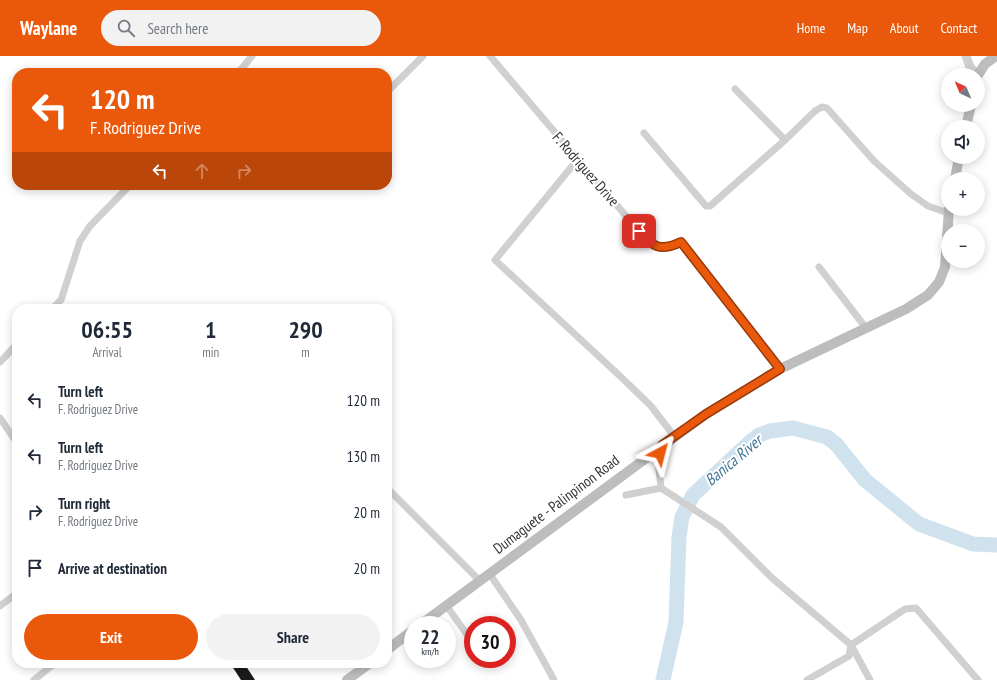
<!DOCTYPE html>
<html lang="en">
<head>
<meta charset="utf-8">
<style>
	:root { --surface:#fff; --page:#f2f2f3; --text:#1f2937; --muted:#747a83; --accent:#ea580c }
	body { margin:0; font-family:"PT Sans Narrow",sans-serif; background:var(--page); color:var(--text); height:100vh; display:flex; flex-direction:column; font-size:15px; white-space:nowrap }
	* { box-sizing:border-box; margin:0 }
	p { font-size:13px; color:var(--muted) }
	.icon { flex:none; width:22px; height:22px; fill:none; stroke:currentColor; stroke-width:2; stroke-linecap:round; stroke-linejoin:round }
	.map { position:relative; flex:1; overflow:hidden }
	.side { position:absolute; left:12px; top:248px; width:380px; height:364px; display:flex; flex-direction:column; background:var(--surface); border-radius:16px; box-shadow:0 2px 10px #0003 }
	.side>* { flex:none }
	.hud { position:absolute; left:12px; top:12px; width:380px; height:122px; border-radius:16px; box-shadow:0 2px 10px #0003; background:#ea580c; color:#fff; overflow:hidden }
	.needle { width:26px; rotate:316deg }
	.fabs { position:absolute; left:941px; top:12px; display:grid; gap:8px }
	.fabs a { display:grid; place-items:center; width:44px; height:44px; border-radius:50%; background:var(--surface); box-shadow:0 2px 10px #0003; font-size:20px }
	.speed { position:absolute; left:404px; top:560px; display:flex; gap:8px; font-size:20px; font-weight:700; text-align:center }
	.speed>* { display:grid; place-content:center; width:52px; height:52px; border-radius:50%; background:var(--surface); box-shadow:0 2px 10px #0003; line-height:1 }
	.speed small { font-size:10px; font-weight:400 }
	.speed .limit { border:6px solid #d22; background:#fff; color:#111 }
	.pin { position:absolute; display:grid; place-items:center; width:34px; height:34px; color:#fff; margin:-17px; border-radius:8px; box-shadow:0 2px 6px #0006 }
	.me { position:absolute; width:44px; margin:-22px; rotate:38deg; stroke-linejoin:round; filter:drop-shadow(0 0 3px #0008) }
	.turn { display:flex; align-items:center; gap:14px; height:84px; padding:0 12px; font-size:18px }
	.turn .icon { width:52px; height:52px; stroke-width:2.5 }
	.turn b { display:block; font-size:28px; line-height:34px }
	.lanes { display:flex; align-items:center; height:38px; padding:0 12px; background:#0003; justify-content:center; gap:20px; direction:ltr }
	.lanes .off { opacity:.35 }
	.eta { display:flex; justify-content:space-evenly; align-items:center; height:68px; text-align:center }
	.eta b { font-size:24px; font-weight:700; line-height:28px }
	.cta { display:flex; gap:8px; margin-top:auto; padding:8px 12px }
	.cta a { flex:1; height:46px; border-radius:24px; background:var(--accent); color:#fff; font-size:16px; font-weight:700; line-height:46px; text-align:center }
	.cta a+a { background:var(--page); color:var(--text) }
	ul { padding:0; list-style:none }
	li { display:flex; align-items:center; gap:12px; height:56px; padding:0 12px }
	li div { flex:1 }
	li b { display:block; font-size:15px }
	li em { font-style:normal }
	header { display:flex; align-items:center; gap:24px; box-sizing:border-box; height:56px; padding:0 20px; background:var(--accent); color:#fff }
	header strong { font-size:19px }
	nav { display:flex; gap:22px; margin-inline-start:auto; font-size:14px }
	.search { width:280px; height:36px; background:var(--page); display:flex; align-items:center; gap:10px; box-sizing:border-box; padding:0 14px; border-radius:22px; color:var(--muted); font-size:15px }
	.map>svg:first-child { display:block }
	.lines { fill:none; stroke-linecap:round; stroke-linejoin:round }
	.river { stroke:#cfe2ee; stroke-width:15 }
	.building { fill:#1a1a1a }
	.minor { stroke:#d0d0d0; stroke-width:7 }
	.tertiary { stroke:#d0d0d0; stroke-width:9 }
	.secondary { stroke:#bdbdbd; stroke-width:10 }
	.route-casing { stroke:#983908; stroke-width:10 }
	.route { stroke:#ea580c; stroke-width:7 }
	.labels { text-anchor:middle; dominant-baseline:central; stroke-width:4; stroke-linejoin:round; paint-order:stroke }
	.street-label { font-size:15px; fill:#333; stroke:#fff }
	.water-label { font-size:16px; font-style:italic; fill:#3f7597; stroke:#fff }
</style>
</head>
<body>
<header>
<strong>Waylane</strong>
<div class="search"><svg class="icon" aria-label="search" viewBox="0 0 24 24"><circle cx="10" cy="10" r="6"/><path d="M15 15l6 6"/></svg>Search here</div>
<nav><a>Home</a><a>Map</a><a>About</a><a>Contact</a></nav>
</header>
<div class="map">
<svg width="997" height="624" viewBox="0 0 997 624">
	<rect width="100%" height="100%" fill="#fff"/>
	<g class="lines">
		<path class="river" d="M663,624L676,566L679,481L682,461L693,439L750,386L759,379L770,375L793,372L827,381L836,388L865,424L919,468L973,488L997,489"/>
	</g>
	<path class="building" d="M230,607H244L255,624H241Z"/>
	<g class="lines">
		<path class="minor" d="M490,0L649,187C663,193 667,193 681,186L780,313
			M238,17L252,0
			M735,33L785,84
			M387,36L423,0
			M644,77L706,150H710L785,84L815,55L822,51L827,52L874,105L911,138L928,150L948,157
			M578,103L495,204L621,321L651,350L674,380
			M819,211L866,272
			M52,253L61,244L80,185L90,170L130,129
			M0,306L17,288
			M0,362L17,387
			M661,390L658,405L661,432
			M389,434L479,524
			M626,439L661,432L721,471L772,522L851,589L870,624
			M489,517L521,564L554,624
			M446,549L473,587
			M0,550L17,537
			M34,624L55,607
			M807,624L849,600L851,589L905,553L916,552L978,624"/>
		<path class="tertiary" d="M966,0L970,11L977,19"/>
		<path class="secondary" d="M978,19L985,8L996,0
			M966,71L971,49
			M955,123L959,101
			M420,569L706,358L780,313L906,253L928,239L939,226L945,211L949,153
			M387,594L413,574
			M347,624L370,607"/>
	</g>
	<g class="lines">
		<g class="route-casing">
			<path id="route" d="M639,175C653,191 660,196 681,186L780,313L706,358L662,389L660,397"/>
		</g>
		<use href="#route" class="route"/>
	</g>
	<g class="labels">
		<g class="street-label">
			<text transform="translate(586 113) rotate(49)">F. Rodriguez Drive</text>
			<text transform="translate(556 448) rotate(-37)">Dumaguete - Palinpinon Road</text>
		</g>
		<g class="water-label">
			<text transform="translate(733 404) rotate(-40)">Banica River</text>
		</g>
	</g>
</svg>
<div class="fabs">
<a><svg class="needle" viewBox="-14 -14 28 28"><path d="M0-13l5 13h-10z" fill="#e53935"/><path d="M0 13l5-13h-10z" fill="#747a83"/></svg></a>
<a><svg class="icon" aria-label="sound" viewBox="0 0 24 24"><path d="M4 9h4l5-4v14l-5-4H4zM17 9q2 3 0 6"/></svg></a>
<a>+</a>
<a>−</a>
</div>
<div class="speed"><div>22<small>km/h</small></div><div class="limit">30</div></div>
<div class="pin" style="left:639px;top:175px;background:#d93025"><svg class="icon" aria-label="arrive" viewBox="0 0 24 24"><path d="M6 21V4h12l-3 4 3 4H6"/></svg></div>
<svg class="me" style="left:660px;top:397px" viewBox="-20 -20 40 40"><path d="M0-17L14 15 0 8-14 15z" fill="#ea580c" stroke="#fff" stroke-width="4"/></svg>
<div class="hud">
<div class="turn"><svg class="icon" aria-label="left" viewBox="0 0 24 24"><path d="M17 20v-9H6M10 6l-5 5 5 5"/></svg><div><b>120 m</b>F. Rodriguez Drive</div></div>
<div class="lanes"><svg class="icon" aria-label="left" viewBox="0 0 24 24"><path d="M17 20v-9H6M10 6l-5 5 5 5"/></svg><svg class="icon off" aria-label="ahead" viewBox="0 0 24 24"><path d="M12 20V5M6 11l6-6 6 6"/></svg><svg class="icon off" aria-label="right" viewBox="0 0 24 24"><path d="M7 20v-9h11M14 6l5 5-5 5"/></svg></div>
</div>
<section class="side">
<div class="eta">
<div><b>06:55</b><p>Arrival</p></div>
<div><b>1</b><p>min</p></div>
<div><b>290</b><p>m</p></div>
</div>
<ul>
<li><svg class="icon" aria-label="left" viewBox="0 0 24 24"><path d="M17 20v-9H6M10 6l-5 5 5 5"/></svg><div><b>Turn left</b><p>F. Rodriguez Drive</p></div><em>120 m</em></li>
<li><svg class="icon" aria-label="left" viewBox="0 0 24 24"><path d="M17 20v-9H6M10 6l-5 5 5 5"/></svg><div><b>Turn left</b><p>F. Rodriguez Drive</p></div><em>130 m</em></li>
<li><svg class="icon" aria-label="right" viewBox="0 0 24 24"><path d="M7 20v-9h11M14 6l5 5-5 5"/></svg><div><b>Turn right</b><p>F. Rodriguez Drive</p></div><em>20 m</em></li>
<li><svg class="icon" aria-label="arrive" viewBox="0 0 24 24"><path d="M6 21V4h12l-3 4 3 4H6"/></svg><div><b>Arrive at destination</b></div><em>20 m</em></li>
</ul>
<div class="cta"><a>Exit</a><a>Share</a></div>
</section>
</div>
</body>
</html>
